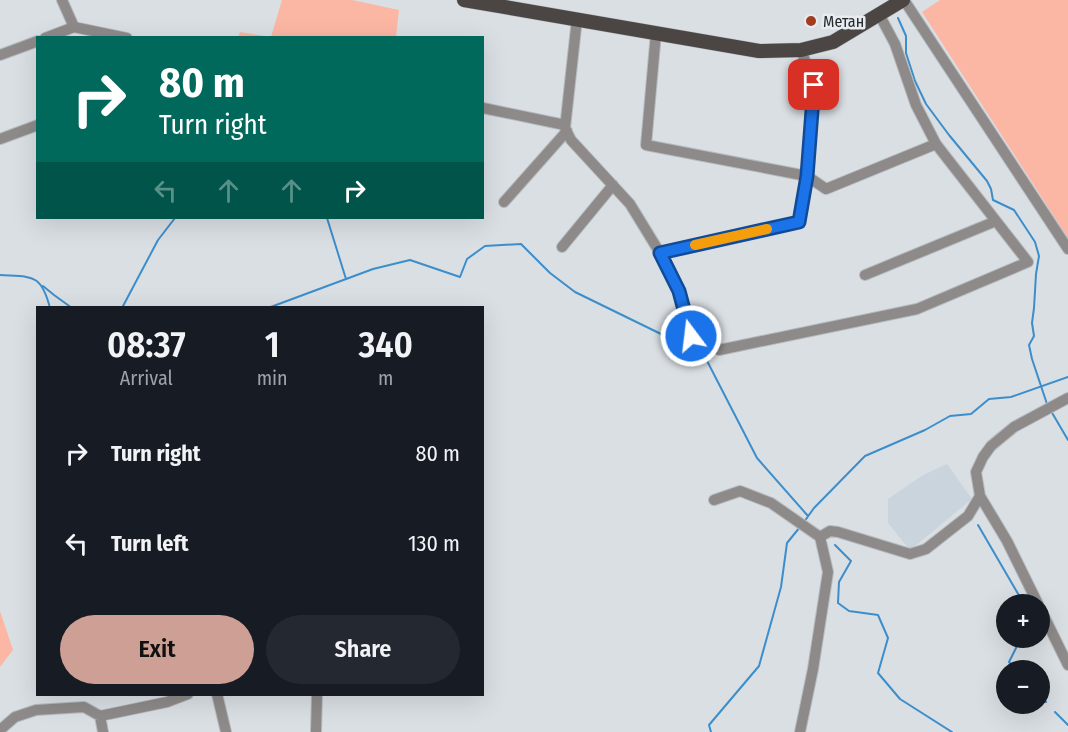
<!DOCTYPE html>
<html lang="en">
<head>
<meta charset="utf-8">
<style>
	:root { --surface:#171b24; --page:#242831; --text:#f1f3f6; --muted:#9ea1a6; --accent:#cea095 }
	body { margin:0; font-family:"Fira Sans Condensed",sans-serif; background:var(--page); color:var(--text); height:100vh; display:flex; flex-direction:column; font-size:22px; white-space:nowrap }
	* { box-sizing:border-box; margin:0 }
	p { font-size:20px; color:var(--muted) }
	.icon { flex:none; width:33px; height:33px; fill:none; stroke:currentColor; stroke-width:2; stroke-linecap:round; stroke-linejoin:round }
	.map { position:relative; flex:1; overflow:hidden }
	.side { position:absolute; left:36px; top:306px; width:448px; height:390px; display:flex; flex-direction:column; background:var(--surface); border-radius:0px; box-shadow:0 6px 24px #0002 }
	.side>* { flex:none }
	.guide { position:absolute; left:36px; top:36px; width:448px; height:183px; border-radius:0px; box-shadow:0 6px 24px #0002; background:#00695c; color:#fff; overflow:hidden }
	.tools { position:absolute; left:996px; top:594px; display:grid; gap:12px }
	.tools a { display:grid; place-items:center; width:54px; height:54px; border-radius:50%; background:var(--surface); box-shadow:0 6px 24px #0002; font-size:30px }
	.pin { position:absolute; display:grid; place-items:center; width:51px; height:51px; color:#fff; margin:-26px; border-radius:12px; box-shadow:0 3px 9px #0006 }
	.me { position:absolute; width:66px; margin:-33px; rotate:345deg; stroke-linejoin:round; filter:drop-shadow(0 0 4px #0008) }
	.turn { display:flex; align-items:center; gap:21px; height:126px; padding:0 24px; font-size:27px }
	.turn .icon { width:78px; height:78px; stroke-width:2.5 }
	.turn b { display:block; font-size:42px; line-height:51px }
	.lanes { display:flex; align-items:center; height:57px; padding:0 24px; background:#0003; justify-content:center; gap:30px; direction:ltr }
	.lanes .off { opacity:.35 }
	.eta { display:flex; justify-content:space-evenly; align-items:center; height:102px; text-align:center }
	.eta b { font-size:36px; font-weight:600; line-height:42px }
	.primary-button { display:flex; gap:12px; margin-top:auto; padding:12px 24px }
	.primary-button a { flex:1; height:69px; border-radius:36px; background:var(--accent); color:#111; font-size:24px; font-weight:600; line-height:69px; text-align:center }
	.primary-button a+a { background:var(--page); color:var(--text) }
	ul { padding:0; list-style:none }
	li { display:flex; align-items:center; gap:18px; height:90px; padding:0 24px }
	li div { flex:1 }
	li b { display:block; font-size:22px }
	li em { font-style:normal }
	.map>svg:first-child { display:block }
	.built { fill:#c9d4dd }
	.green { fill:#fcb6a4 }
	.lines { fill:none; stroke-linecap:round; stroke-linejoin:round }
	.stream { stroke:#3c8ecb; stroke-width:2 }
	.minor-casing { stroke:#b6bbbf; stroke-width:12 }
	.major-casing { stroke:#b6bbbf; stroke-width:15 }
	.minor { stroke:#8d8a89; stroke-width:10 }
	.major { stroke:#4b4644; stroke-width:14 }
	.route-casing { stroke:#114b97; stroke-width:15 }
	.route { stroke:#1a73e8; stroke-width:10 }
	.slow { stroke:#f59e0b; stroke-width:10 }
	.poi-dot { fill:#a33b1f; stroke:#e7ecf1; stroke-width:2 }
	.labels { text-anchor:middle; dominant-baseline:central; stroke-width:5; stroke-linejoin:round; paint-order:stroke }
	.poi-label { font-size:16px; fill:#27292b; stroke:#e7ecf1; text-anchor:start }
</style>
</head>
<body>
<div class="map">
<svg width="1068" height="732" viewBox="0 0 1068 732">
	<rect width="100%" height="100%" fill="#dadfe4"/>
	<path class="built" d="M947,464L972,499L910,550L888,523V499L923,475Z"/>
	<path class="green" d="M282,0H352L399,10L396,37H238L240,32L271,37Z
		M940,0H1068V238L922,12Z
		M0,611L13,650L0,667Z"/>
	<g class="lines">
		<path class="stream" d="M898,18L906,36V53L915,81L926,104L949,135L987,181L991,189L993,200L1014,210L1035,242L1039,256L1036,274L1034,308L1032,323L1034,336L1029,345L1032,359L1047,404
			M327,218L346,279
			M0,275C32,277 41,273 50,308
			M43,286L54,295L72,308
			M122,308L158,240L175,218
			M268,308L373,269L410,260L460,277L467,259L485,246L521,244L550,273L575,292L704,355L757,458L808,516
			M1051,411L1068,440
			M804,522L814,508L865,456L925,430L950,416L971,414L989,399L1011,397L1068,377
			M978,525L1024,604
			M835,545L851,561L839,582L838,603L849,611L878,615L888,638L878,673L900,699L952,732
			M1017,670L1009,662L1021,638
			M1040,695L1046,702
			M1055,712L1068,725
			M711,732L709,725L759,666L781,587L787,543L800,527"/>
		<g class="minor-casing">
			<path id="minor" d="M62,0L74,27
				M904,0L1068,249
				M577,19L565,128L571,140L630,204L660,253L679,291L691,336
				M656,33L646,145L807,176L826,189L936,144
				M45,38L74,27L127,38
				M0,55L38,41
				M483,108L565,125
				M0,139L38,125
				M504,202L567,131
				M562,247L613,185
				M660,253L799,222L807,176L814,85L801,50
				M865,275L996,221
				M719,350L917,309L1028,262L936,144L916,105L895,44L879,14
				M714,500L740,491L771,503L820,537L828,572L813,669L800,732
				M820,537L830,531L838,532L910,554L926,549L968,516L980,496
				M1038,604L1007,541L980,496L976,472L983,457L991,446L1014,427L1068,398
				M1040,608L1068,665
				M217,694L226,732
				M100,716L103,732
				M0,730L15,717L36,710L84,707L100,716L167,702L188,694
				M316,732L317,694"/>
		</g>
		<g class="major-casing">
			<path id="major" d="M464,0L759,51L801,50L833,42L903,0"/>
		</g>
		<use href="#minor" class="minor"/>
		<use href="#major" class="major"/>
	</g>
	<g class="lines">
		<g class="route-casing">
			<path id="route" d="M691,336L679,291L660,253L799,222L807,176L814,85"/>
		</g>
		<use href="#route" class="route"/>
		<path class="slow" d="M695,245L767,229"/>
	</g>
	<circle class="poi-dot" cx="811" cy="21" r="6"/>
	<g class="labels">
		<g class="poi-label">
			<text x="823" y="21">Метан</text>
		</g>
	</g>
</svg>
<div class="tools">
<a>+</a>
<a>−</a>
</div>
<div class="pin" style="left:814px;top:85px;background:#d93025"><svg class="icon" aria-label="arrive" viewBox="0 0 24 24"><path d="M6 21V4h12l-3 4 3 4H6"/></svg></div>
<svg class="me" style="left:691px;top:336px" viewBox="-20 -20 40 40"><circle r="17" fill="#1a73e8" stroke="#fff" stroke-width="3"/><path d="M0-11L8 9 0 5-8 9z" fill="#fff"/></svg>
<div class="guide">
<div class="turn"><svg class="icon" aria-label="right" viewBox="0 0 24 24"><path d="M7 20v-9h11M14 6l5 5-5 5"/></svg><div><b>80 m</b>Turn right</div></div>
<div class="lanes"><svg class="icon off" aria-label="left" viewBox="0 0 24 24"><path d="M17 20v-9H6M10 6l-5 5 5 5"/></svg><svg class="icon off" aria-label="ahead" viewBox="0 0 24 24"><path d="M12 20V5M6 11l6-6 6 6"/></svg><svg class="icon off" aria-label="ahead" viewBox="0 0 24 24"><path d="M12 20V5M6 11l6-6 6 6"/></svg><svg class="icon" aria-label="right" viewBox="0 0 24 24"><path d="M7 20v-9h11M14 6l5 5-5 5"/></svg></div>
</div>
<section class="side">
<div class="eta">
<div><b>08:37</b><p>Arrival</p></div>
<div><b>1</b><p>min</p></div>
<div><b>340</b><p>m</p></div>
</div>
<ul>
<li><svg class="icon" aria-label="right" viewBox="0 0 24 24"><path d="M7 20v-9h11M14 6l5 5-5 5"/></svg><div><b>Turn right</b></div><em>80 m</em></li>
<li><svg class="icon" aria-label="left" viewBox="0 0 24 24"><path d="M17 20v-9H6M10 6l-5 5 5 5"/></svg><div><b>Turn left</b></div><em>130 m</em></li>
</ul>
<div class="primary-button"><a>Exit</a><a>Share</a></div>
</section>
</div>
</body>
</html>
